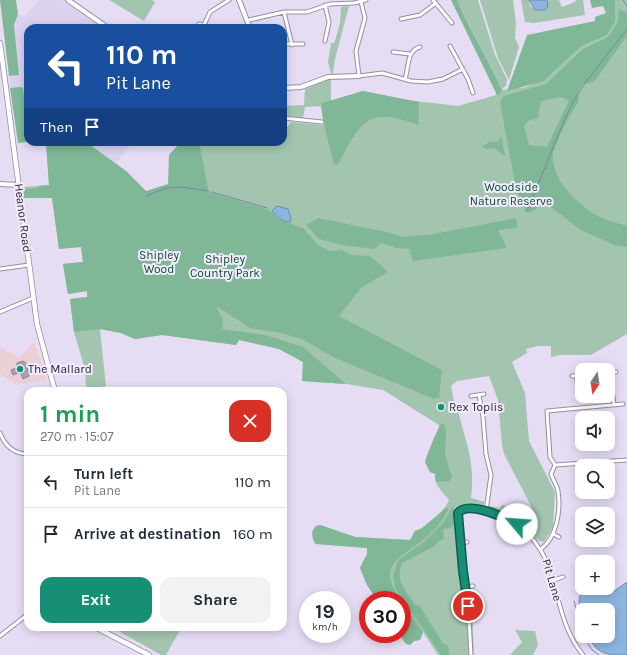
<!DOCTYPE html>
<html lang="en">
<head>
<meta charset="utf-8">
<style>
	:root { --surface:#fff; --page:#f2f2f3; --text:#1f2937; --muted:#747a83; --line:#e0e1e3; --accent:#168f74 }
	body { margin:0; font-family:Karla,sans-serif; background:var(--page); color:var(--text); height:100vh; display:flex; flex-direction:column; font-size:15px; white-space:nowrap }
	* { box-sizing:border-box; margin:0 }
	p { font-size:13px; color:var(--muted) }
	.icon { flex:none; width:22px; height:22px; fill:none; stroke:currentColor; stroke-width:2; stroke-linecap:round; stroke-linejoin:round }
	.map { position:relative; flex:1; overflow:hidden }
	.side { position:absolute; left:24px; top:387px; width:263px; height:244px; display:flex; flex-direction:column; background:var(--surface); border-radius:12px; box-shadow:0 2px 10px #0003 }
	.side>* { flex:none }
	.guide { position:absolute; left:24px; top:24px; width:263px; height:122px; border-radius:12px; box-shadow:0 2px 10px #0003; background:#1a4fa0; color:#fff; overflow:hidden }
	.needle { width:26px; rotate:192deg }
	.controls { position:absolute; left:575px; top:363px; display:grid; gap:8px }
	.controls a { display:grid; place-items:center; width:40px; height:40px; border-radius:8px; background:var(--surface); box-shadow:0 2px 10px #0003; font-size:20px }
	.speed { position:absolute; left:299px; top:591px; display:flex; gap:8px; font-size:20px; font-weight:700; text-align:center }
	.speed>* { display:grid; place-content:center; width:52px; height:52px; border-radius:50%; background:var(--surface); box-shadow:0 2px 10px #0003; line-height:1 }
	.speed small { font-size:10px; font-weight:400 }
	.speed .limit { border:6px solid #d22; background:#fff; color:#111 }
	.pin { position:absolute; display:grid; place-items:center; width:34px; height:34px; color:#fff; margin:-17px; border:2px solid #fff; border-radius:50%; box-shadow:0 1px 4px #0007 }
	.me { position:absolute; width:44px; margin:-22px; rotate:297deg; stroke-linejoin:round; filter:drop-shadow(0 0 3px #0008) }
	.turn { display:flex; align-items:center; gap:14px; height:84px; padding:0 16px; font-size:18px }
	.turn .icon { width:52px; height:52px; stroke-width:2.5 }
	.turn b { display:block; font-size:28px; line-height:34px }
	.then { display:flex; align-items:center; height:38px; padding:0 16px; background:#0003; gap:8px; font-size:15px }
	.round { display:grid; place-items:center; flex:none; width:42px; height:42px; border-radius:12px; background:var(--page) }
	.head { display:flex; align-items:center; justify-content:space-between; height:68px; padding:0 16px }
	h1 { font-size:24px; font-weight:700; line-height:30px; color:#1e9e55 }
	.action { display:flex; gap:8px; margin-top:auto; padding:8px 16px }
	.action a { flex:1; height:46px; border-radius:12px; background:var(--accent); color:#fff; font-size:16px; font-weight:700; line-height:46px; text-align:center }
	.action a+a { background:var(--page); color:var(--text) }
	ul { padding:0; list-style:none }
	li { display:flex; align-items:center; gap:12px; height:52px; padding:0 16px; border-top:1px solid var(--line) }
	li div { flex:1 }
	li b { display:block; font-size:15px }
	li em { font-style:normal }
	.map>svg:first-child { display:block }
	.commercial { fill:#ead0d4 }
	.built { fill:#ddd1f0 }
	.green { fill:#a3c5b0 }
	.forest { fill:#80b897; fill-rule:evenodd }
	.water { fill:#8cb5e0; stroke:#6e8aab }
	.lines { fill:none; stroke-linecap:round; stroke-linejoin:round }
	.stream { stroke:#6e8aab; stroke-width:1 }
	.building { fill:#a9a0b7; stroke:#898196 }
	.street-casing { stroke:#958da3; stroke-width:5 }
	.secondary-casing { stroke:#958da3; stroke-width:6 }
	.primary-casing { stroke:#958da3; stroke-width:6 }
	.street { stroke:#fff; stroke-width:3 }
	.secondary { stroke:#fff; stroke-width:4 }
	.primary { stroke:#fff; stroke-width:4.5 }
	.route-casing { stroke:#0e5d4b; stroke-width:10 }
	.route { stroke:#168f74; stroke-width:7 }
	.poi-dot { fill:#168f74; stroke:#f2ebfe; stroke-width:1.5 }
	.labels { text-anchor:middle; dominant-baseline:central; stroke-width:4; stroke-linejoin:round; paint-order:stroke }
	.park-label { font-size:12px; fill:#074e2f; stroke:#f2ebfe }
	.street-label { font-size:12px; fill:#29252e; stroke:#f2ebfe }
	.poi-label { font-size:12px; fill:#29252e; stroke:#f2ebfe; text-anchor:start }
</style>
</head>
<body>
<div class="map">
<svg width="627" height="655" viewBox="0 0 627 655">
	<rect width="100%" height="100%" fill="#e6ddf4"/>
	<path class="commercial" d="M34,342L47,380L17,385L0,374V347L19,358Z"/>
	<path class="built" d="M40,0H62L101,28H28V107L25,104L23,88H10L9,76L19,75L14,25L18,14L25,16Z
		M86,142H133L116,163Z"/>
	<path class="green" d="M109,0H152L155,2L144,21Z
		M457,0H478L495,55L507,79L506,86L504,87L502,90L526,87L552,74L582,46L607,35L615,22V0H627V334L591,355H560L551,357V346H538L526,349L527,353L512,362L525,393L529,441L555,492L553,527L544,542C537,542 532,533 527,529C515,519 503,515 490,508V506L500,508L502,505L517,509L527,514L528,511H532L531,506L504,454L502,445L498,400L489,376L457,381L451,386L454,402H456L457,405C464,441 476,458 471,498L485,502L482,507L461,505C460,537 467,568 471,600C473,618 473,637 474,655H438L423,632L420,640L414,641L410,645L406,644L399,634H402V600H377L367,585L360,568L367,554V548L316,544L314,542L312,531L316,526L320,525L355,537L410,540L415,531C425,528 446,510 449,500C442,492 434,485 435,474L430,472L425,462L434,442V438L440,430L439,425L383,390L346,384L302,381L303,362L279,349L239,340L236,345L162,335L135,339L121,333L100,329L106,386L86,389L85,369L74,332L70,299L87,297V291L68,294L63,264L83,262L81,247L59,249L52,198H24L23,187L49,185L46,142H86L126,171L146,191L209,192L199,142H258L260,145L274,146L277,142H283V133L291,122L324,125L321,106L305,107L303,118L283,115V106L304,105L305,89L328,79H331V101L363,91L407,100L458,106L496,95L495,88L502,90C490,59 470,31 457,0Z
		M480,0H513L516,23L515,38L519,47L509,80L498,58Z
		M521,0H529L530,6L540,11L547,7V0H559L562,7L575,2L576,0H583L585,15L534,23L525,22Z
		M349,6L335,59L333,73L331,74L328,62L331,43H334L335,41L340,23L341,7Z
		M111,627H175L180,630L166,655H161Z
		M515,630L535,631L538,645L533,655H510L522,642Z"/>
	<path class="forest" d="M0,0H16L18,14L14,25L19,75L9,76Z
		M451,0H457C470,31 489,59 502,90L499,95H497Z
		M590,0H615V22L607,35L582,46L544,81L507,91L527,35L595,21V17L606,13L603,6L592,8Z
		M619,9L627,13V36L594,82L583,84L578,92L579,101C572,111 554,144 553,155C551,179 577,203 596,215C605,220 617,223 627,226V247L614,245L581,230L548,205L541,206L529,213L526,212L516,189L500,102L503,97L507,95L546,84L583,49L608,37L618,22ZM562,97L569,101L547,147L529,145L524,126L528,121L538,118L541,101Z
		M20,87L23,88L25,104L28,107V142L18,143L10,88Z
		M363,91L419,102L418,125C367,105 359,124 338,165L334,164L324,125L321,106L322,103Z
		M501,135L505,156L494,148L486,149L482,147L489,142L499,141Z
		M46,142H86L126,171L146,191L168,184L169,155L180,143L200,146L209,192L269,210L280,220L303,228L319,246L331,251L341,250L352,255L370,256L388,272L362,287L339,316L442,370L439,397L434,399L335,358L302,339L281,333L250,328L218,307L217,308L223,320L222,329L265,335L303,347L346,384L302,381L303,362L279,349L244,341L239,340L236,345L162,335L135,339L121,333L100,329L74,332L70,299L87,297V291L68,294L63,264L83,262L81,247L59,249L52,198H24L23,191L26,189L39,188V186L49,185Z
		M318,218L391,233L402,237L434,234L516,218L517,228L498,230L507,248L413,261L409,249L396,248L382,243L374,249L342,245L319,239L306,225Z
		M441,424H444C448,432 445,442 445,450C445,455 449,471 452,476L450,481L446,482L442,481L436,482L435,474L430,472L425,462C427,455 438,427 441,424Z
		M453,506L454,524L451,528L443,529L444,539L439,541L435,546L402,563C395,583 406,590 416,606L419,605L443,643L448,646L450,655H441L395,588L393,576L398,560L424,542L443,523Z
		M447,507L448,510C443,521 433,532 423,540C399,559 376,565 401,600H377L367,585L360,568L367,554V548L316,544C311,539 311,531 316,526L320,525L355,537L410,540L415,531L421,529Z
		M402,602L423,632L420,640L414,641L410,645L406,644L399,634H402Z"/>
	<path class="water" d="M529,0H547L548,7L545,10H535Z
		M277,206L288,209L291,218L290,222C283,222 277,217 272,211Z
		M627,582V655C606,655 598,655 588,636H608V610H582V621C580,612 577,602 581,593L597,591L609,595Z"/>
	<g class="lines">
		<path class="stream" d="M623,0L627,6
			M212,192L267,208
			M146,196L166,188L181,187L209,191
			M527,211L564,121L573,102L585,83L627,29
			M574,601L582,632
			M583,636L592,650L599,655"/>
	</g>
	<path class="building" d="M23,361L27,364L29,376L23,379L20,372L13,375L11,370L17,368V363Z"/>
	<g class="lines">
		<g class="street-casing">
			<path id="street" d="M433,0L452,23
				M361,2L365,18L356,51L359,76L382,73L411,81L428,82L443,79L463,69
				M325,5L329,22L325,41
				M284,12L292,45
				M401,19L420,15L436,3
				M249,20L284,12H307L330,4L354,3L366,0
				M199,24L213,28
				M204,25L210,12L229,0
				M283,44H303
				M450,46L468,79L473,93
				M393,52L410,54
				M405,79C409,68 406,51 420,47
				M283,118L322,122
				M0,269L29,265
				M0,312L33,298
				M608,373L616,372
				M610,373L614,405
				M572,376H582
				M577,376V382
				M479,395L483,417L486,454L491,475L486,511
				M471,396L484,394
				M0,433C5,446 13,454 28,454
				M555,465L550,457L547,411L623,404
				M555,465L627,460
				M553,534L559,537
				M460,543L467,542
				M541,549C557,537 561,510 558,491C557,485 553,480 551,474L555,465
				M554,580L563,577
				M466,587L473,586
				M469,615H477
				M0,636L28,614
				M471,655L468,601L463,571L458,517L460,510C474,507 490,511 502,517C567,546 545,608 583,655"/>
		</g>
		<g class="secondary-casing">
			<path id="secondary" d="M68,0L108,28
				M239,0L250,28
				M283,88L301,87L328,77L359,76
				M0,184L19,185"/>
		</g>
		<g class="primary-casing">
			<path id="primary" d="M0,43L37,324L55,391
				M95,627L149,655"/>
		</g>
		<use href="#street" class="street"/>
		<use href="#secondary" class="secondary"/>
		<use href="#primary" class="primary"/>
	</g>
	<g class="lines">
		<g class="route-casing">
			<path id="route" d="M468,606L463,571L458,513C468,500 506,518 517,524"/>
		</g>
		<use href="#route" class="route"/>
	</g>
	<g class="poi-dot">
		<circle cx="20" cy="369" r="4"/>
		<circle cx="441" cy="407" r="4"/>
	</g>
	<g class="labels">
		<g class="park-label">
			<text x="511" y="187">Woodside<tspan x="511" dy="14">Nature Reserve</tspan></text>
			<text x="159" y="255">Shipley<tspan x="159" dy="14">Wood</tspan></text>
			<text x="225" y="259">Shipley<tspan x="225" dy="14">Country Park</tspan></text>
		</g>
		<g class="street-label">
			<text transform="translate(23 218) rotate(83)">Heanor Road</text>
			<text transform="translate(552 580) rotate(74)">Pit Lane</text>
		</g>
		<g class="poi-label">
			<text x="28" y="369">The Mallard</text>
			<text x="449" y="407">Rex Toplis</text>
		</g>
	</g>
</svg>
<div class="controls">
<a><svg class="needle" viewBox="-14 -14 28 28"><path d="M0-13l5 13h-10z" fill="#e53935"/><path d="M0 13l5-13h-10z" fill="#747a83"/></svg></a>
<a><svg class="icon" aria-label="sound" viewBox="0 0 24 24"><path d="M4 9h4l5-4v14l-5-4H4zM17 9q2 3 0 6"/></svg></a>
<a><svg class="icon" aria-label="search" viewBox="0 0 24 24"><circle cx="10" cy="10" r="6"/><path d="M15 15l6 6"/></svg></a>
<a><svg class="icon" aria-label="layers" viewBox="0 0 24 24"><path d="M12 4l9 5-9 5-9-5zM3 14l9 5 9-5"/></svg></a>
<a>+</a>
<a>−</a>
</div>
<div class="speed"><div>19<small>km/h</small></div><div class="limit">30</div></div>
<div class="pin" style="left:468px;top:606px;background:#d93025"><svg class="icon" aria-label="arrive" viewBox="0 0 24 24"><path d="M6 21V4h12l-3 4 3 4H6"/></svg></div>
<svg class="me" style="left:517px;top:524px" viewBox="-20 -20 40 40"><circle r="19" fill="#fff"/><path d="M0-13L10 11 0 6-10 11z" fill="#168f74"/></svg>
<div class="guide">
<div class="turn"><svg class="icon" aria-label="left" viewBox="0 0 24 24"><path d="M17 20v-9H6M10 6l-5 5 5 5"/></svg><div><b>110 m</b>Pit Lane</div></div>
<div class="then">Then<svg class="icon" aria-label="arrive" viewBox="0 0 24 24"><path d="M6 21V4h12l-3 4 3 4H6"/></svg></div>
</div>
<section class="side">
<div class="head"><div><h1>1 min</h1><p>270 m · 15:07</p></div><a class="round" style="background:#d93025;color:#fff"><svg class="icon" aria-label="close" viewBox="0 0 24 24"><path d="M6 6l12 12M18 6L6 18"/></svg></a></div>
<ul>
<li><svg class="icon" aria-label="left" viewBox="0 0 24 24"><path d="M17 20v-9H6M10 6l-5 5 5 5"/></svg><div><b>Turn left</b><p>Pit Lane</p></div><em>110 m</em></li>
<li><svg class="icon" aria-label="arrive" viewBox="0 0 24 24"><path d="M6 21V4h12l-3 4 3 4H6"/></svg><div><b>Arrive at destination</b></div><em>160 m</em></li>
</ul>
<div class="action"><a>Exit</a><a>Share</a></div>
</section>
</div>
</body>
</html>
